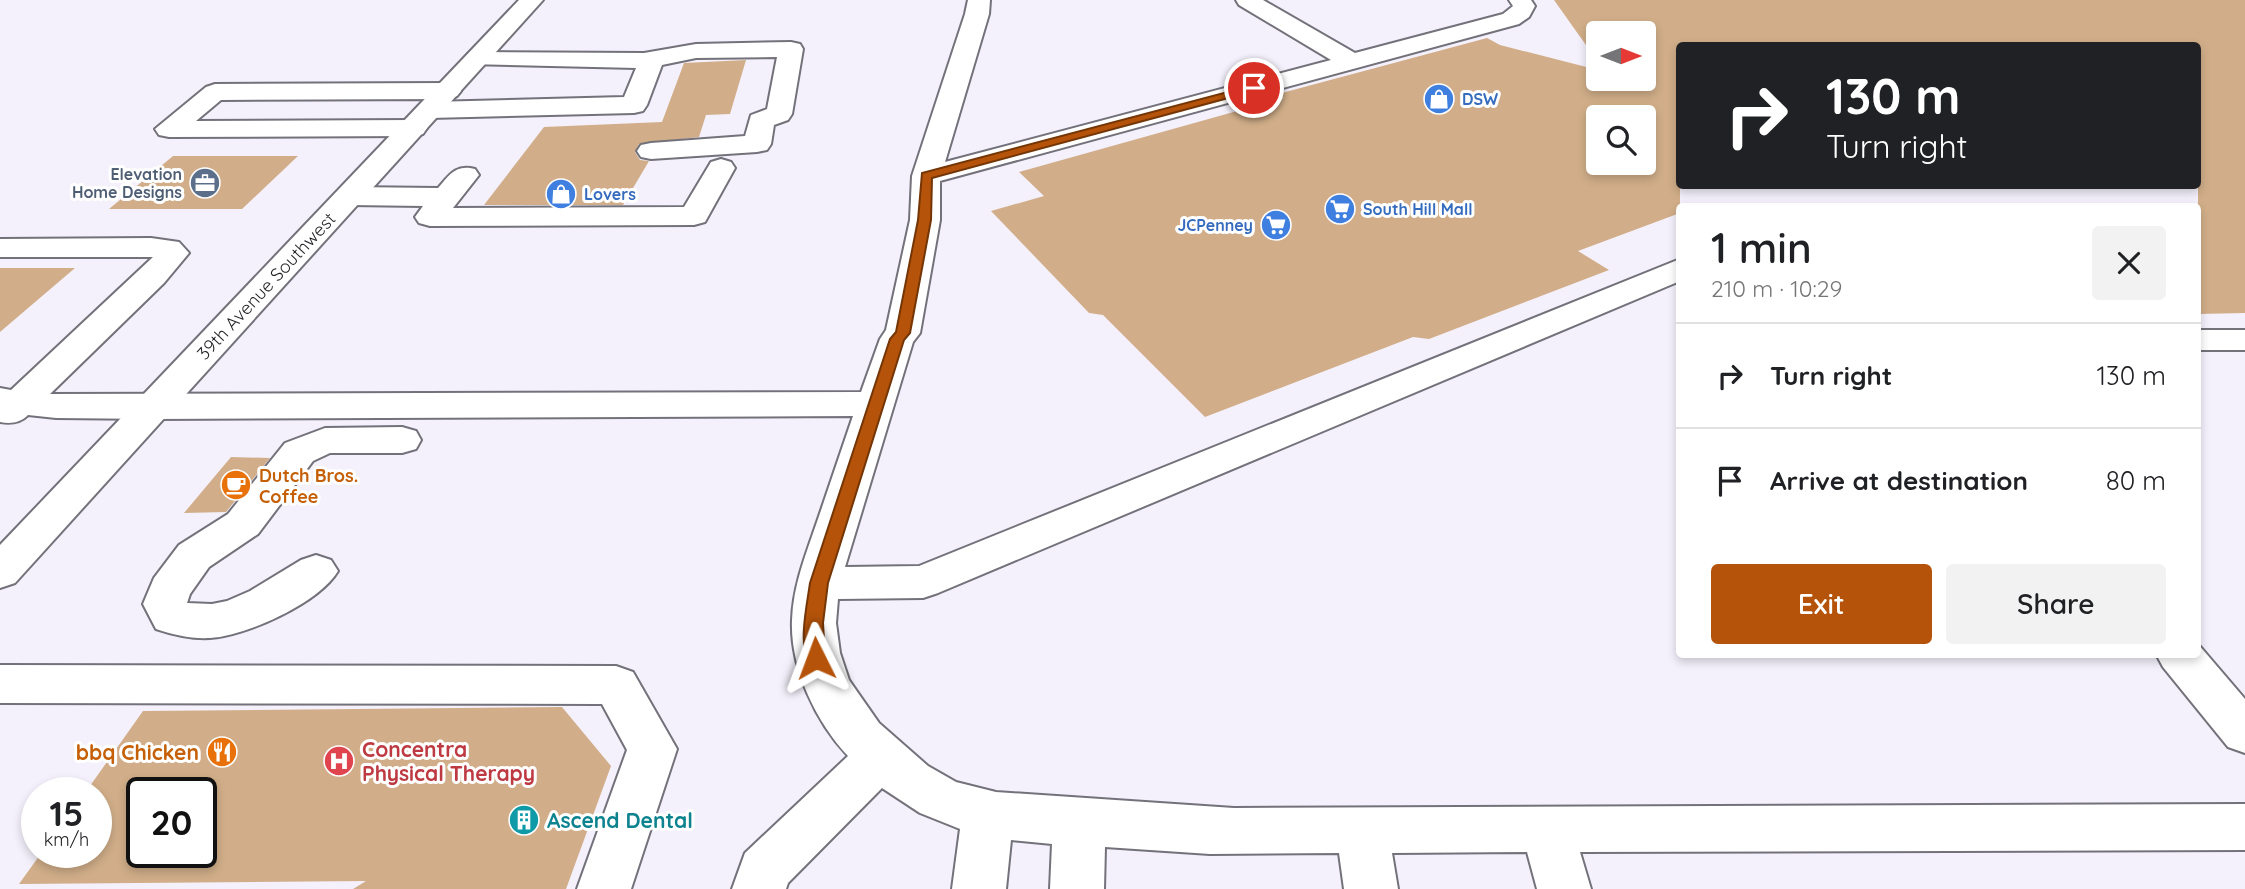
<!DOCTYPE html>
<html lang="en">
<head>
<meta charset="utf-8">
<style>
	:root { --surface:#fff; --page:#f2f2f2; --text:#202124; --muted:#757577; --line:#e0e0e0; --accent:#b45309 }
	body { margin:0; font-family:Quicksand,sans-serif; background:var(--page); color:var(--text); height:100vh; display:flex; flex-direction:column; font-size:26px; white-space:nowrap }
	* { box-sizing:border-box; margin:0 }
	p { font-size:23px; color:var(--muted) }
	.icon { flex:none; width:38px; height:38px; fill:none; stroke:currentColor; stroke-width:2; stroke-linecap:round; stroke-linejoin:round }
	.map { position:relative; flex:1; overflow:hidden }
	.side { position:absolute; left:1676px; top:203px; width:525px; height:455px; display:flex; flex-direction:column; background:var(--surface); border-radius:7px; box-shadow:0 4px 10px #0003 }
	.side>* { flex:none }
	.banner { position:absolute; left:1676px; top:42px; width:525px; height:147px; border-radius:7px; box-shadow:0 4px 10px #0003; background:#202124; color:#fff; overflow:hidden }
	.needle { width:46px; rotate:90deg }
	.buttons { position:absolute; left:1586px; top:21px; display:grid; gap:14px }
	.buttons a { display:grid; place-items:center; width:70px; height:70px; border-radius:7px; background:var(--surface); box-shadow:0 4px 10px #0003; font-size:35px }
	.speed { position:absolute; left:21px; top:777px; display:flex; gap:14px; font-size:35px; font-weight:700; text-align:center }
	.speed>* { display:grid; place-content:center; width:91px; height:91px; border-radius:50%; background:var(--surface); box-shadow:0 4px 10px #0003; line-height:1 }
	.speed small { font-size:18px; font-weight:400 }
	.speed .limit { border:4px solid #111; border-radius:10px; background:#fff; color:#111 }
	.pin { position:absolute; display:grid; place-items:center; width:60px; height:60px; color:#fff; margin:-30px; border:4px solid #fff; border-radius:50%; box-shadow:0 2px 7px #0007 }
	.me { position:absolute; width:77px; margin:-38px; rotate:357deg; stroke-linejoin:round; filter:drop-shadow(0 0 5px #0008) }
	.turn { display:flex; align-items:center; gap:24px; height:147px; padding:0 35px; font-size:32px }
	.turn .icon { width:91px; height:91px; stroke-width:2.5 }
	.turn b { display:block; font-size:49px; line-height:60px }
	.round { display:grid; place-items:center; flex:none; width:74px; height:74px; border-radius:7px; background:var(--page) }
	.head { display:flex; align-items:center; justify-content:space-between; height:119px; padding:0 35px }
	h1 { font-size:42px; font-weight:600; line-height:52px }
	.action { display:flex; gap:14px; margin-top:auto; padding:14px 35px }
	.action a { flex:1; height:80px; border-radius:7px; background:var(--accent); color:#fff; font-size:28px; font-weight:600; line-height:80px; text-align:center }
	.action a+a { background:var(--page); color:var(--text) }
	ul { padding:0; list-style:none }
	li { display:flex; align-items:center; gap:21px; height:105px; padding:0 35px; border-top:2px solid var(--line) }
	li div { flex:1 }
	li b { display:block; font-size:26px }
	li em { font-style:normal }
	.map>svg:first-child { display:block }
	.building { fill:#d1ae89; fill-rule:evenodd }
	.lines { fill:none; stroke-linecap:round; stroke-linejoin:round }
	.minor-casing { stroke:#73717a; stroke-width:4 }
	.major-casing { stroke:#73717a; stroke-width:4 }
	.minor { fill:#fff; fill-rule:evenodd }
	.major { fill:#fff; fill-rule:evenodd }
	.route { fill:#b45309; stroke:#753606; stroke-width:2 }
	.labels { text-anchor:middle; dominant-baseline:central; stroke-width:6; stroke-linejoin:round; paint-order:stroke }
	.far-shop-label { font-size:16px; font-weight:bold; fill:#366cbe; stroke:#fff; text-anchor:start }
	.far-service-label { font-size:16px; font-weight:bold; fill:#4e5e75; stroke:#fff; text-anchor:end }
	.street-label { font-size:18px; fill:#201f23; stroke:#fff }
	.food-label { font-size:18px; font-weight:bold; fill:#c56008; stroke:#fff; text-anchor:start }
	.near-health-label { font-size:21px; font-weight:bold; fill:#be3a42; stroke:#fff; text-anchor:start }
	.near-food-label { font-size:21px; font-weight:bold; fill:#c56008; stroke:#fff; text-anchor:end }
	.near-culture-label { font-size:21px; font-weight:bold; fill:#0d838f; stroke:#fff; text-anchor:start }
</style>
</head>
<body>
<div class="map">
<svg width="2245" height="889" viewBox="0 0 2245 889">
	<rect width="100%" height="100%" fill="#f4f1fc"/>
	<path class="building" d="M1554,0H2245V313L2198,314V46H1680V213L1578,251L1609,270L1429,339L1413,337L1205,417L1103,315L1089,313L991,211L1044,196L1019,172L1284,98L1278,94L1487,38L1500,45L1598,70V79H1643V33H1598V62ZM1598,117H1643V163H1598Z
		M746,60L730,114L706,115L699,137L639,144L635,152L640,160L649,161L623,205H484L544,127L662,122L684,63Z
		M173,156H298L242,209H109Z
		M0,268H75L0,332Z
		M231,457L270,458L226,512L184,513Z
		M562,707L611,766L566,889H353L366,881L19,884L42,852H96V793H85L143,711ZM142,793H201V852H142Z"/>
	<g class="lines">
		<g class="minor-casing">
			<path id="minor" d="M968,0H990L989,14L945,162L1331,60L1239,5L1236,0H1263L1355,53L1503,14L1513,6L1509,0H1531L1535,6L1529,17L1519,24L940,181V220L920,333L913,342L845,567L919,566L1680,259V281L938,593L923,598L838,599L836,623L840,653L849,680L879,723L928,766L956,782L996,792L1234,808L2245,804V850L1580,852L1591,889H1537L1527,852L1392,853L1398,889H1344L1339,853L1210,854L1105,847L1104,889H1050L1052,844L1011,840L1006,889H952L960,829L920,813L882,788L788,883L786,889H732L745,853L848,756C816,722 790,668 792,620C793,586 806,554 817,522C829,487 841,451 853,416L154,419L56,418L28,415C20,423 11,424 0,422V388L11,390L153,257H0V239L151,238L179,242L189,253L164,283L50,394L861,392L880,339L886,330L910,220L912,176L965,14Z
				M791,42L800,44L803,49L792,114L788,120L774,125L771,144L767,150L757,152L651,159L641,157L637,151L641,145L651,143L745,136L751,115L767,109L777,57L696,58L662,65L647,105L643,111L634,113L430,118L421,116L417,110L421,104L430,102L624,97L636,68L468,64L465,59L468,54L477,52L644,53L696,44Z
				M448,83L457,86L461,91L457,96L448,99L221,100L196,121L413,120L423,122L427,128L423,134L413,136L169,137L159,135L155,129L206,87L215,84Z
				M721,159L731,162L735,168L705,222L694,225L430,226L419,223L415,217L423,206L350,205L340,202L335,196L340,190L350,187L438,188C450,174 456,164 475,169L479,175L453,208L684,207L711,162Z
				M2198,330H2245V350H2198Z
				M402,427L416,431L421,440L416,449L402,453H330L313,461L258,534L209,567L190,594L187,603L212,604L227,601L250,591L301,560L316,555L331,560L338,571C319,603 246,636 210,638C191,639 174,635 156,629L143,604L154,578L179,545L228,514L285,443L325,428Z
				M2198,644L2245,699V753L2228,747L2163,667L2156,654H2198Z
				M0,665L616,666L633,672L677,749L631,889H577L627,750L602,704L0,703Z"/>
		</g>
		<g class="major-casing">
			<path id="major" d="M519,0H543L15,583L0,588V545Z"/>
		</g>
		<use href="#minor" class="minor"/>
		<use href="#major" class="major"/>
	</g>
	<path class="route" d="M1254,85L1260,88L1258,90L932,178L931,220L910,333L904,340L828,583L823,623L825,658L822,663L816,666L809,663C798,644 807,605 810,583L890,339L896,332L918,220L922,173Z"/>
	<defs>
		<g id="shop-disc" transform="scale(1.575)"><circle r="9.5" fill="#3f7fe0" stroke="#fff"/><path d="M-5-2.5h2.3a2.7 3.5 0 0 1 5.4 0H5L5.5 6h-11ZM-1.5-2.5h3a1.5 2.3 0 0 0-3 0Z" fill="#fff"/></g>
		<g id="office-disc" transform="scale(1.575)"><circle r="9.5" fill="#5c6f8a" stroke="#fff"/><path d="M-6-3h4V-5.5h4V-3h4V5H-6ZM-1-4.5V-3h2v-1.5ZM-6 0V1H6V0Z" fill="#fff"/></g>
		<g id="supermarket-disc" transform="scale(1.575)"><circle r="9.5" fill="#3f7fe0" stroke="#fff"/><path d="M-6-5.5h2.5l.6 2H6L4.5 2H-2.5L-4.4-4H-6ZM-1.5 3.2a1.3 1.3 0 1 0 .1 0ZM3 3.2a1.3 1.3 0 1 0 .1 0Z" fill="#fff"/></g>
		<g id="cafe-disc" transform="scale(1.575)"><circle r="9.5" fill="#e8710a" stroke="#fff"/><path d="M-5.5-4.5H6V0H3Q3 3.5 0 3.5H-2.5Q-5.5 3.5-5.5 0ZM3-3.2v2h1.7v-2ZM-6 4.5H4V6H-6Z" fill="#fff"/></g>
		<g id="restaurant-disc" transform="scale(1.575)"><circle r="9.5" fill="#e8710a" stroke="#fff"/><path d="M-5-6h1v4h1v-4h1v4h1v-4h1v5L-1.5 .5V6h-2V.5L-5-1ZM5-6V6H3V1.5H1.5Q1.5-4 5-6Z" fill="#fff"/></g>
		<g id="hospital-disc" transform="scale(1.575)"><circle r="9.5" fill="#e0444e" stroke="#fff"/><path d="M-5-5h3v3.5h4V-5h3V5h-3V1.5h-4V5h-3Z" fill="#fff"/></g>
		<g id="building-disc" transform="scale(1.575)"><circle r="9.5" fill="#0f9aa8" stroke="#fff"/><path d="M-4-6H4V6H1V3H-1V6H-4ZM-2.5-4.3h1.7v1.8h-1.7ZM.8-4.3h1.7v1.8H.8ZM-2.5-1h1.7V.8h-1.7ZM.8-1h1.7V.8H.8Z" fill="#fff"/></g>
	</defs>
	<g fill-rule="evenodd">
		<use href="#shop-disc" x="1439" y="99"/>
		<use href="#office-disc" x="205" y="183"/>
		<use href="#shop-disc" x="561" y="194"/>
		<use href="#supermarket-disc" x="1340" y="209"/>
		<use href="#supermarket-disc" x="1276" y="225"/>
		<use href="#cafe-disc" x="236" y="485"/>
		<use href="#restaurant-disc" x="222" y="752"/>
		<use href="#hospital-disc" x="339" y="761"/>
		<use href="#building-disc" x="524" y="820"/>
	</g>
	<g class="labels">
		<g class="far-shop-label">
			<text x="1462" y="99">DSW</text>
			<text x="584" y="194">Lovers</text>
			<text x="1363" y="209">South Hill Mall</text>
			<text x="1253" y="225" text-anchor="end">JCPenney</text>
		</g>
		<g class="far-service-label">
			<text x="182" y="174">Elevation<tspan x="182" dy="18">Home Designs</tspan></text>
		</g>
		<g class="street-label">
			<text transform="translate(266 286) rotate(-47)">39th Avenue Southwest</text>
		</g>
		<g class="food-label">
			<text x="259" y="475">Dutch Bros.<tspan x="259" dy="21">Coffee</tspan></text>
		</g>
		<g class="near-health-label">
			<text x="362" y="749">Concentra<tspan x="362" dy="24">Physical Therapy</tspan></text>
		</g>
		<g class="near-food-label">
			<text x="199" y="752">bbq Chicken</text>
		</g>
		<g class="near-culture-label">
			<text x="547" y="820">Ascend Dental</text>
		</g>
	</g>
</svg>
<div class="buttons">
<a><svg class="needle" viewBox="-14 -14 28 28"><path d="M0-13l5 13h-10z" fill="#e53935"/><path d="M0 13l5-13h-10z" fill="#757577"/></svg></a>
<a><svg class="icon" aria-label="search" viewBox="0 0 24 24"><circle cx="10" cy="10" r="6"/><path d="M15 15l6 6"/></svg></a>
</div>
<div class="speed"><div>15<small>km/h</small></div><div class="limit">20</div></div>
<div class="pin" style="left:1254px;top:88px;background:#d93025"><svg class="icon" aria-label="arrive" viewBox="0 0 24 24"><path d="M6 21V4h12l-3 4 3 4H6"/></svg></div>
<svg class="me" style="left:816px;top:658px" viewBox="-20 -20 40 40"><path d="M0-17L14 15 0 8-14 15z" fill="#b45309" stroke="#fff" stroke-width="4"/></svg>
<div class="banner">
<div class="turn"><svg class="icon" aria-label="right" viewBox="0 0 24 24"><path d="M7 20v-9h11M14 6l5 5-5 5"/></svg><div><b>130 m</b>Turn right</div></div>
</div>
<section class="side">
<div class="head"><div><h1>1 min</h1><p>210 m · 10:29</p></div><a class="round"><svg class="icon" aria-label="close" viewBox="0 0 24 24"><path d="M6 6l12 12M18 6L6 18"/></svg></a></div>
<ul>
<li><svg class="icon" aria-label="right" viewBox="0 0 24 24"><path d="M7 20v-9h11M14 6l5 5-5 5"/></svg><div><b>Turn right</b></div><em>130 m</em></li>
<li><svg class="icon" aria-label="arrive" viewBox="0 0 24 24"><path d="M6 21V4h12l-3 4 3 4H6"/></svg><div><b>Arrive at destination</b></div><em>80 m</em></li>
</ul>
<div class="action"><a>Exit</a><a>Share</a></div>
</section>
</div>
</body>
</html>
